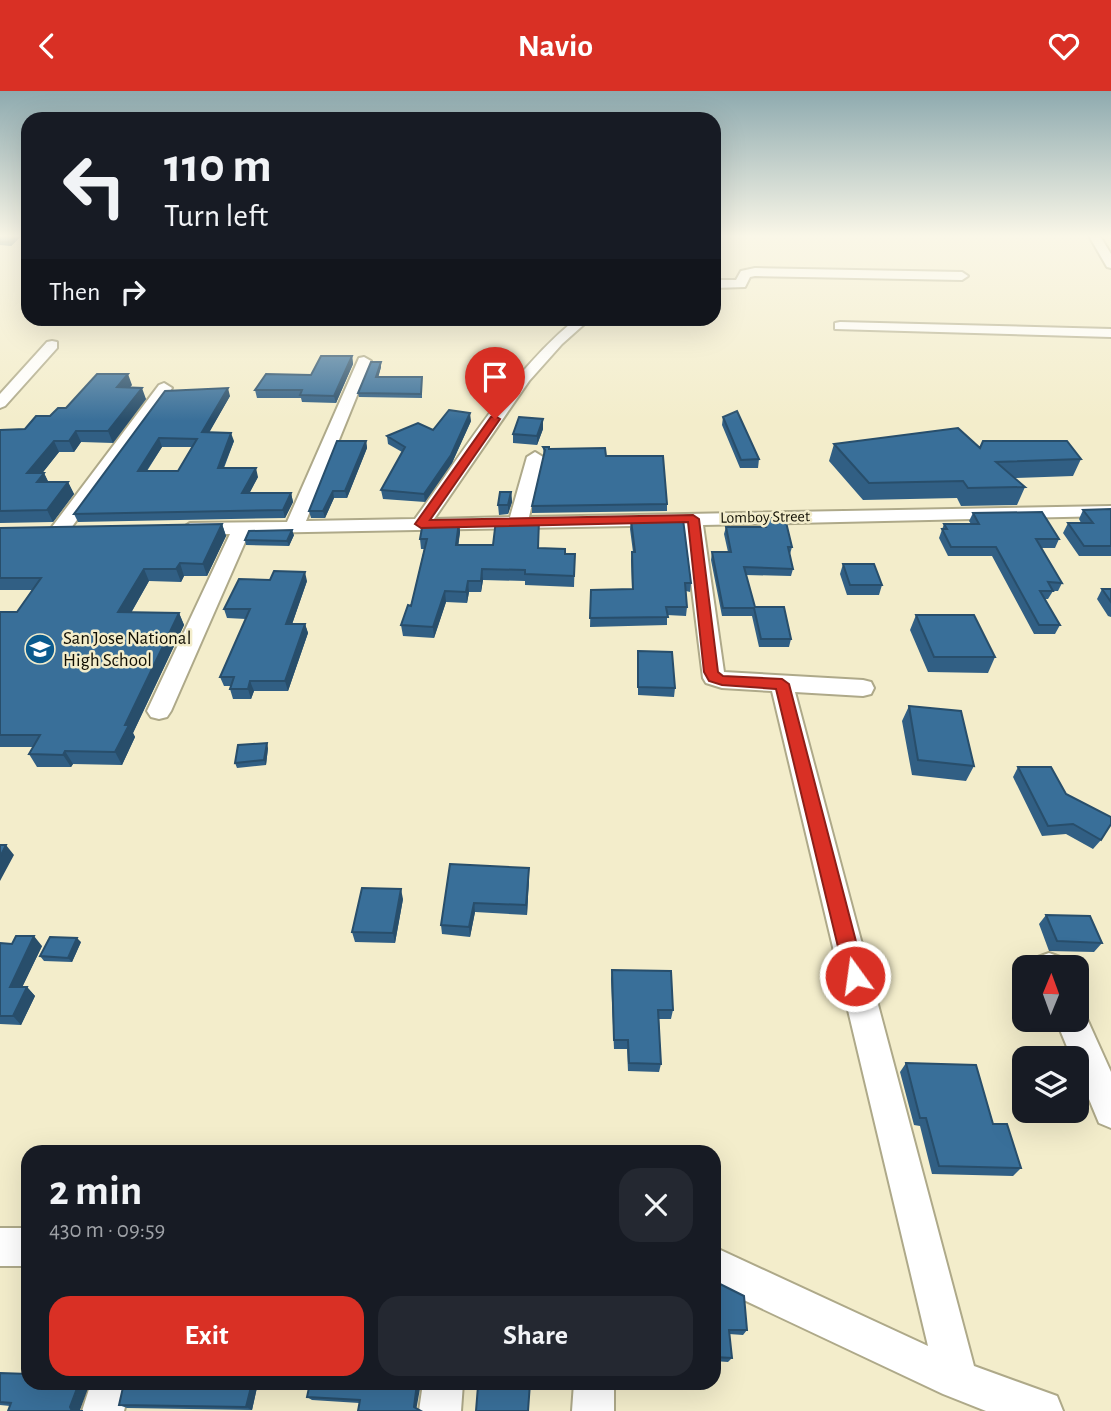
<!DOCTYPE html>
<html lang="en">
<head>
<meta charset="utf-8">
<style>
	:root { --surface:#171b24; --page:#242831; --text:#f1f3f6; --muted:#9ea1a6; --accent:#d93025 }
	body { margin:0; font-family:"Alegreya Sans",sans-serif; background:var(--page); color:var(--text); height:100vh; display:flex; flex-direction:column; font-size:26px; white-space:nowrap }
	* { box-sizing:border-box; margin:0 }
	p { font-size:23px; color:var(--muted) }
	.icon { flex:none; width:38px; height:38px; fill:none; stroke:currentColor; stroke-width:2; stroke-linecap:round; stroke-linejoin:round }
	.map { position:relative; flex:1; overflow:hidden }
	.panel { position:absolute; left:21px; top:1054px; width:700px; height:245px; display:flex; flex-direction:column; background:var(--surface); border-radius:21px; box-shadow:0 7px 28px #0002 }
	.panel>* { flex:none }
	.hud { position:absolute; left:21px; top:21px; width:700px; height:214px; border-radius:21px; box-shadow:0 7px 28px #0002; background:#171b24; color:var(--text); overflow:hidden }
	.needle { width:46px; rotate:1deg }
	.tools { position:absolute; left:1012px; top:864px; display:grid; gap:14px }
	.tools a { display:grid; place-items:center; width:77px; height:77px; border-radius:14px; background:var(--surface); box-shadow:0 7px 28px #0002; font-size:35px }
	.pin { position:absolute; display:grid; place-items:center; width:60px; height:60px; color:#fff; margin:-72px -30px; border-radius:50% 50% 50% 0; rotate:-45deg; box-shadow:0 0 7px #0007 }
	.pin .icon { rotate:45deg }
	.me { position:absolute; width:77px; margin:-38px; rotate:346deg; stroke-linejoin:round; filter:drop-shadow(0 0 5px #0008) }
	.turn { display:flex; align-items:center; gap:24px; height:147px; padding:0 28px; font-size:32px }
	.turn .icon { width:91px; height:91px; stroke-width:2.5 }
	.turn b { display:block; font-size:49px; line-height:60px }
	.then { display:flex; align-items:center; height:66px; padding:0 28px; background:#0003; gap:14px; font-size:26px }
	.round { display:grid; place-items:center; flex:none; width:74px; height:74px; border-radius:21px; background:var(--page) }
	.summary { display:flex; align-items:center; justify-content:space-between; height:119px; padding:0 28px }
	h1 { font-size:42px; font-weight:700; line-height:52px }
	.cta { display:flex; gap:14px; margin-top:auto; padding:14px 28px }
	.cta a { flex:1; height:80px; border-radius:21px; background:var(--accent); color:#fff; font-size:28px; font-weight:700; line-height:80px; text-align:center }
	.cta a+a { background:var(--page); color:var(--text) }
	header { display:flex; justify-content:space-between; align-items:center; height:91px; padding:0 28px; background:var(--accent); color:#fff; font-size:32px; font-weight:700 }
	.map>svg:first-child { display:block }
	.lines { fill:none; stroke-linecap:round; stroke-linejoin:round }
	.minor-casing { stroke:#aea989; stroke-width:4 }
	.minor { fill:#fff; fill-rule:evenodd }
	.wall { fill:#315f84; fill-rule:evenodd }
	.shaded-wall { fill:#284e6b }
	.building { fill:#396f99; stroke:#284e6b; stroke-width:2; fill-rule:evenodd }
	.route { fill:#d93025; stroke:#8d1f18; stroke-width:2 }
	.labels { text-anchor:middle; dominant-baseline:central; stroke-width:5; stroke-linejoin:round; paint-order:stroke }
	.far-street-label { font-size:16px; fill:#110f04; stroke:#f3edcb }
	.poi-label { font-size:19px; fill:#110f04; stroke:#f3edcb; text-anchor:start }
</style>
</head>
<body>
<header><svg class="icon" aria-label="back" viewBox="0 0 24 24"><path d="M15 5l-7 7 7 7"/></svg>Navio<svg class="icon" aria-label="heart" viewBox="0 0 24 24"><path d="M12 20l-8-8c-3-5 5-10 8-4 3-6 11-1 8 4z"/></svg></header>
<div class="map">
<svg width="1111" height="1320" viewBox="0 0 1111 1320">
	<rect width="100%" height="100%" fill="#f3edcb"/>
	<g class="lines">
		<g class="minor-casing">
			<path id="minor" d="M1089,145H1100L1111,163V177L1107,176Z
				M755,177L962,181L968,185L962,189L755,185L750,186L745,196L714,197V189H736L741,180Z
				M576,228H590L562,253L529,290L434,428L510,426L527,366L535,361L543,366L529,426L1111,415V425L703,434L724,581L863,589L871,591L874,597L871,603L863,605L795,601L974,1275L1057,1305L1063,1320H986L943,1303L714,1195V1156L928,1255L772,600L722,597L706,592L703,587L684,434L249,442L171,620L167,626L159,628L151,626L147,620L230,443L190,444L181,438L190,432L287,431L359,267L364,266L371,270L306,430L415,428C465,359 510,282 576,228Z
				M840,231L1111,238V246L835,238V232Z
				M52,250L57,251V257L5,315L0,317V303L47,251Z
				M164,292L172,297L66,444H52L50,440L52,436L159,294Z
				M1049,862L1060,866L1064,877H1034L1038,866Z
				M1076,916L1083,919L1111,981V1037L1099,1032L1076,977V968H1072L1056,929H1076Z
				M0,1137H28V1175H0Z
				M91,1292H131L124,1320H82Z
				M423,1292H463L461,1320H419Z
				M574,1292H614V1320H572Z"/>
		</g>
		<use href="#minor" class="minor"/>
	</g>
	<path class="wall" d="M0,145H21L11,155L0,154Z
		M352,265L353,273L336,312L302,311L301,307H257L255,299L311,284Z
		M381,271V276L378,286H422V307L359,306L358,302Z
		M132,294L130,296L146,308L113,352L81,351L74,361H59L42,382H44L48,391H68L74,403L53,431L0,432V339L25,338L66,317Z
		M165,300L230,305L209,341L234,350L224,377L258,386L249,402H291L293,411L285,427L78,431L74,423ZM162,356H192L178,380H147Z
		M723,326L759,368L758,377H740L722,334Z
		M543,328V338L537,354L513,352V343Z
		M471,330L452,372L425,411L383,408L381,399L402,361L388,353L387,345L433,339Z
		M366,350L367,357L347,407H334L325,427H311L309,420Z
		M834,353L980,357L1081,368L1073,385L1015,387L1025,396L1017,414L961,415L957,407L863,409L829,370Z
		M543,356L549,358L606,365L667,413V420L532,422V415L544,365Z
		M511,401L512,411L508,423L499,424L498,414Z
		M1111,418V465H1079L1063,442L1068,432H1081L1079,428L1083,419Z
		M973,422L1059,448L1055,457H1041L1062,492L1058,500H1053L1048,508H1045L1060,534L1055,543H1034L992,465H948L939,447L944,433H971L969,430Z
		M763,427L792,456L790,463H789L793,478L791,485L746,484L755,516L791,548L789,556H759L752,525H722L711,469L712,461H728L724,443L726,436H762Z
		M631,429L691,492L690,501L686,500L687,516L686,525L667,524V534L590,536L591,499L632,498L631,469L632,461H633L630,438Z
		M459,430L460,441L458,454L539,457L565,463H575L574,496L525,494V490L483,489L481,501H469L467,512L446,511L434,547L403,545L401,534L411,515L424,458H421L420,448Z
		M222,433L226,445L207,485H184L181,491L149,490L131,522H179L184,534L133,642L135,646L122,674L73,673L71,676H37L29,663L33,656H0V521H17L32,499H0V437Z
		M294,444L289,455L246,454L245,449Z
		M843,473L882,494L879,504H847L840,483Z
		M307,490L292,533H305L308,542L288,600H254L251,608H233L230,598L231,595H224L220,586L246,528L227,527L224,518Z
		M1102,498H1111V526L1108,525L1097,508Z
		M916,524L995,566L988,582L928,581L910,539Z
		M638,560L675,597L674,606L638,604Z
		M909,615L974,675L966,690L912,684L902,630Z
		M268,657L266,674L237,677L235,672Z
		M1018,676L1066,703L1101,749L1093,758L1066,743L1042,745L1013,686Z
		M450,773L529,787L527,824L475,821L470,846L442,843L441,834Z
		M403,808L395,852L355,851L352,841Z
		M1046,824L1102,852L1094,861L1049,860L1039,833Z
		M81,851L72,871L44,870L40,865Z
		M0,852L42,855L22,896H27L35,905L21,934L0,933Z
		M612,879L673,919L671,928H659L661,973L659,981L628,980L627,958H614L611,888Z
		M906,972L993,1033L1021,1077L1013,1085L932,1083L920,1035L914,1034L900,981Z
		M714,1190L747,1239L743,1244L729,1243L732,1267L728,1271L714,1270Z
		M0,1282L28,1283L10,1315L0,1314Z
		M258,1292L252,1319L127,1317L119,1314Z
		M310,1292H421L359,1312L312,1309L307,1306Z
		M531,1292L478,1299L467,1298L465,1294Z"/>
	<path class="shaded-wall" d="M16,145H21L11,155L9,151Z
		M352,265L353,273L336,312L334,305Z
		M381,271V276L377,291L376,286Z
		M128,283L132,294L121,307L117,296Z
		M142,297L146,308L113,352L108,340Z
		M228,297L230,305L205,349L202,341Z
		M470,322L471,330L452,372L425,411L424,403Z
		M543,328V338L537,354V345Z
		M76,340L81,351L74,361L69,350Z
		M231,342L234,350L220,385L218,377Z
		M159,347L162,356L141,388L138,380Z
		M54,350L59,361L33,394L27,382Z
		M366,350L367,357L347,407L345,400Z
		M256,377L258,386L245,411L242,402Z
		M44,382L50,394L37,391Z
		M68,391L74,403L53,431L47,419Z
		M333,400L334,407L325,427L323,420Z
		M511,401L512,411L508,423V414Z
		M291,402L293,411L285,427L283,419Z
		M459,430L460,441L457,465L456,454Z
		M222,433L226,445L207,485L203,473Z
		M292,439L294,444L289,455L287,450Z
		M180,472L184,485L181,491L176,478Z
		M144,478L149,490L124,534L118,521Z
		M482,478L483,489L481,501V490Z
		M305,481L307,490L289,542L286,533Z
		M468,490L469,501L467,512L466,501Z
		M445,500L446,511L434,547L433,536Z
		M179,522L184,534L133,642L135,646L122,674L115,661L125,634Z
		M305,533L308,542L288,600L285,590Z
		M250,590L254,600L251,608L248,598Z
		M267,652L268,657L266,674L264,669Z
		M65,660L73,673L71,676L63,664Z
		M6,754L14,764L0,790V766Z
		M529,777V787L527,824L526,814Z
		M401,798L403,808L395,852L393,842Z
		M474,812L475,821L470,846L469,836Z
		M34,845L42,855L18,905L10,896Z
		M77,847L81,851L72,871L68,867Z
		M27,896L35,905L21,934L13,925Z
		M79,1292H90L80,1319L72,1320L70,1316Z
		M252,1292H258L252,1319L246,1316Z
		M417,1292H421L416,1320L414,1316Z"/>
	<path class="building" d="M0,145H16L9,151H0Z
		M321,265H352L334,305L300,304L302,299H255L266,283L311,284Z
		M371,271H381L376,286H422L421,303L358,302Z
		M97,283H128L117,296L142,297L108,340H76L69,350H54L27,382H44L37,391H68L47,419L0,420V339L25,338L36,325H50L58,317H66Z
		M228,297L202,341L231,342L218,377H256L242,402H291L283,419L74,423L165,300ZM159,347L197,348L178,380H138Z
		M449,319L470,322L451,364L424,403L381,399L405,356L387,345L418,332L433,339Z
		M737,320L759,368L741,369L723,326Z
		M519,326L543,328L537,345L513,343Z
		M958,337L980,357L983,350H1067L1081,368L996,371L1025,396L968,397L963,390L869,392L834,353Z
		M337,350H366L345,400H333L323,420H309Z
		M543,356H549V358L605,357L606,365H663L667,413L532,415L545,359Z
		M500,401H511L508,414H498Z
		M1111,418V455H1084L1068,432H1093L1083,419Z
		M1042,421L1059,448H1036L1062,492L1048,491L1053,500H1040L1060,534H1039L996,456H951L942,438H947L944,433H979L973,422Z
		M763,427H785L792,456H788L793,478L744,476L755,516H784L791,548H761L754,517H723L712,461H731L726,436H766Z
		M683,428L691,492H685L687,516H666L668,526L590,527L591,499L633,498L632,461H635L631,429Z
		M496,429H539L538,457L565,458V463H575L574,485L525,483V479L482,478L481,490H468L466,501L445,500L433,536L401,534L408,514L411,515L427,448H420L423,431L459,430L456,454H493Z
		M222,433L203,473L180,472L176,478H144L118,521L179,522L125,634H129L115,661L65,660L63,664L29,663L40,644H0V521H17L41,487H0V437Z
		M292,439L287,450L245,449L249,440Z
		M843,473H874L882,494H850Z
		M274,480L305,481L286,533H305L285,590H250L248,598H230L234,586H220L250,518H224L239,488L270,489Z
		M1102,498H1111V511Z
		M916,524H974L995,566H934Z
		M638,560L672,561L675,597L638,596Z
		M909,615L961,620L974,675L918,669Z
		M267,652L264,669L235,672L238,654Z
		M1018,676H1051L1066,703L1111,726V733L1101,749L1073,733L1048,735Z
		M0,754H6L0,766Z
		M450,773L529,777L526,814L474,812L469,836L441,834Z
		M362,797L401,798L393,842L352,841Z
		M1046,824L1090,825L1102,852L1057,850Z
		M16,845H34L10,896H27L13,925H0V852L12,853Z
		M50,846L77,847L68,867L40,865Z
		M612,879L671,880L673,919H658L661,973L629,972L628,949H614Z
		M906,972L976,974L993,1033H1007L1021,1077L939,1075L926,1027H920Z
		M714,1190L744,1205L747,1239H729L732,1267L714,1266Z
		M0,1282L28,1283V1292H79L70,1316L72,1320H83H8L11,1312L0,1311Z
		M124,1292H252L246,1316L119,1314Z
		M310,1292H417L414,1316L421,1320H358L360,1309L307,1306Z
		M466,1292H530L528,1320H476L478,1295L465,1294Z"/>
	<linearGradient id="sky" x2="0" y2="1"><stop stop-color="#8eaaaf"/><stop offset="0.44" stop-color="#faf7e8"/><stop offset="1" stop-color="#faf7e8" stop-opacity="0"/></linearGradient>
	<rect width="1111" height="330" fill="url(#sky)"/>
	<path class="route" d="M495,325L500,328L430,429L693,424L699,428L718,581L723,585L782,588L789,593L865,885L862,892L855,894L848,892L845,885L776,598L722,594L709,590L704,581L688,431L421,437L415,433L491,326Z"/>
	<defs>
		<g id="school-disc" transform="scale(1.575)"><circle r="9.5" fill="#0b5a8d" stroke="#f3edcb"/><path d="M0-5L7-2L0 1L-7-2ZM-4 1L0 2.5L4 1V4Q0 6-4 4Z" fill="#fff"/></g>
	</defs>
	<g fill-rule="evenodd">
		<use href="#school-disc" x="40" y="558"/>
	</g>
	<g class="labels">
		<g class="far-street-label">
			<text transform="translate(765 426) rotate(-1)">Lomboy Street</text>
		</g>
		<g class="poi-label">
			<text x="63" y="547">San Jose National<tspan x="63" dy="22">High School</tspan></text>
		</g>
	</g>
</svg>
<div class="tools">
<a><svg class="needle" viewBox="-14 -14 28 28"><path d="M0-13l5 13h-10z" fill="#e53935"/><path d="M0 13l5-13h-10z" fill="#9ea1a6"/></svg></a>
<a><svg class="icon" aria-label="layers" viewBox="0 0 24 24"><path d="M12 4l9 5-9 5-9-5zM3 14l9 5 9-5"/></svg></a>
</div>
<div class="pin" style="left:495px;top:328px;background:#d93025"><svg class="icon" aria-label="arrive" viewBox="0 0 24 24"><path d="M6 21V4h12l-3 4 3 4H6"/></svg></div>
<svg class="me" style="left:855px;top:885px" viewBox="-20 -20 40 40"><circle r="17" fill="#d93025" stroke="#fff" stroke-width="3"/><path d="M0-11L8 9 0 5-8 9z" fill="#fff"/></svg>
<div class="hud">
<div class="turn"><svg class="icon" aria-label="left" viewBox="0 0 24 24"><path d="M17 20v-9H6M10 6l-5 5 5 5"/></svg><div><b>110 m</b>Turn left</div></div>
<div class="then">Then<svg class="icon" aria-label="right" viewBox="0 0 24 24"><path d="M7 20v-9h11M14 6l5 5-5 5"/></svg></div>
</div>
<section class="panel">
<div class="summary"><div><h1>2 min</h1><p>430 m · 09:59</p></div><a class="round"><svg class="icon" aria-label="close" viewBox="0 0 24 24"><path d="M6 6l12 12M18 6L6 18"/></svg></a></div>
<div class="cta"><a>Exit</a><a>Share</a></div>
</section>
</div>
</body>
</html>
